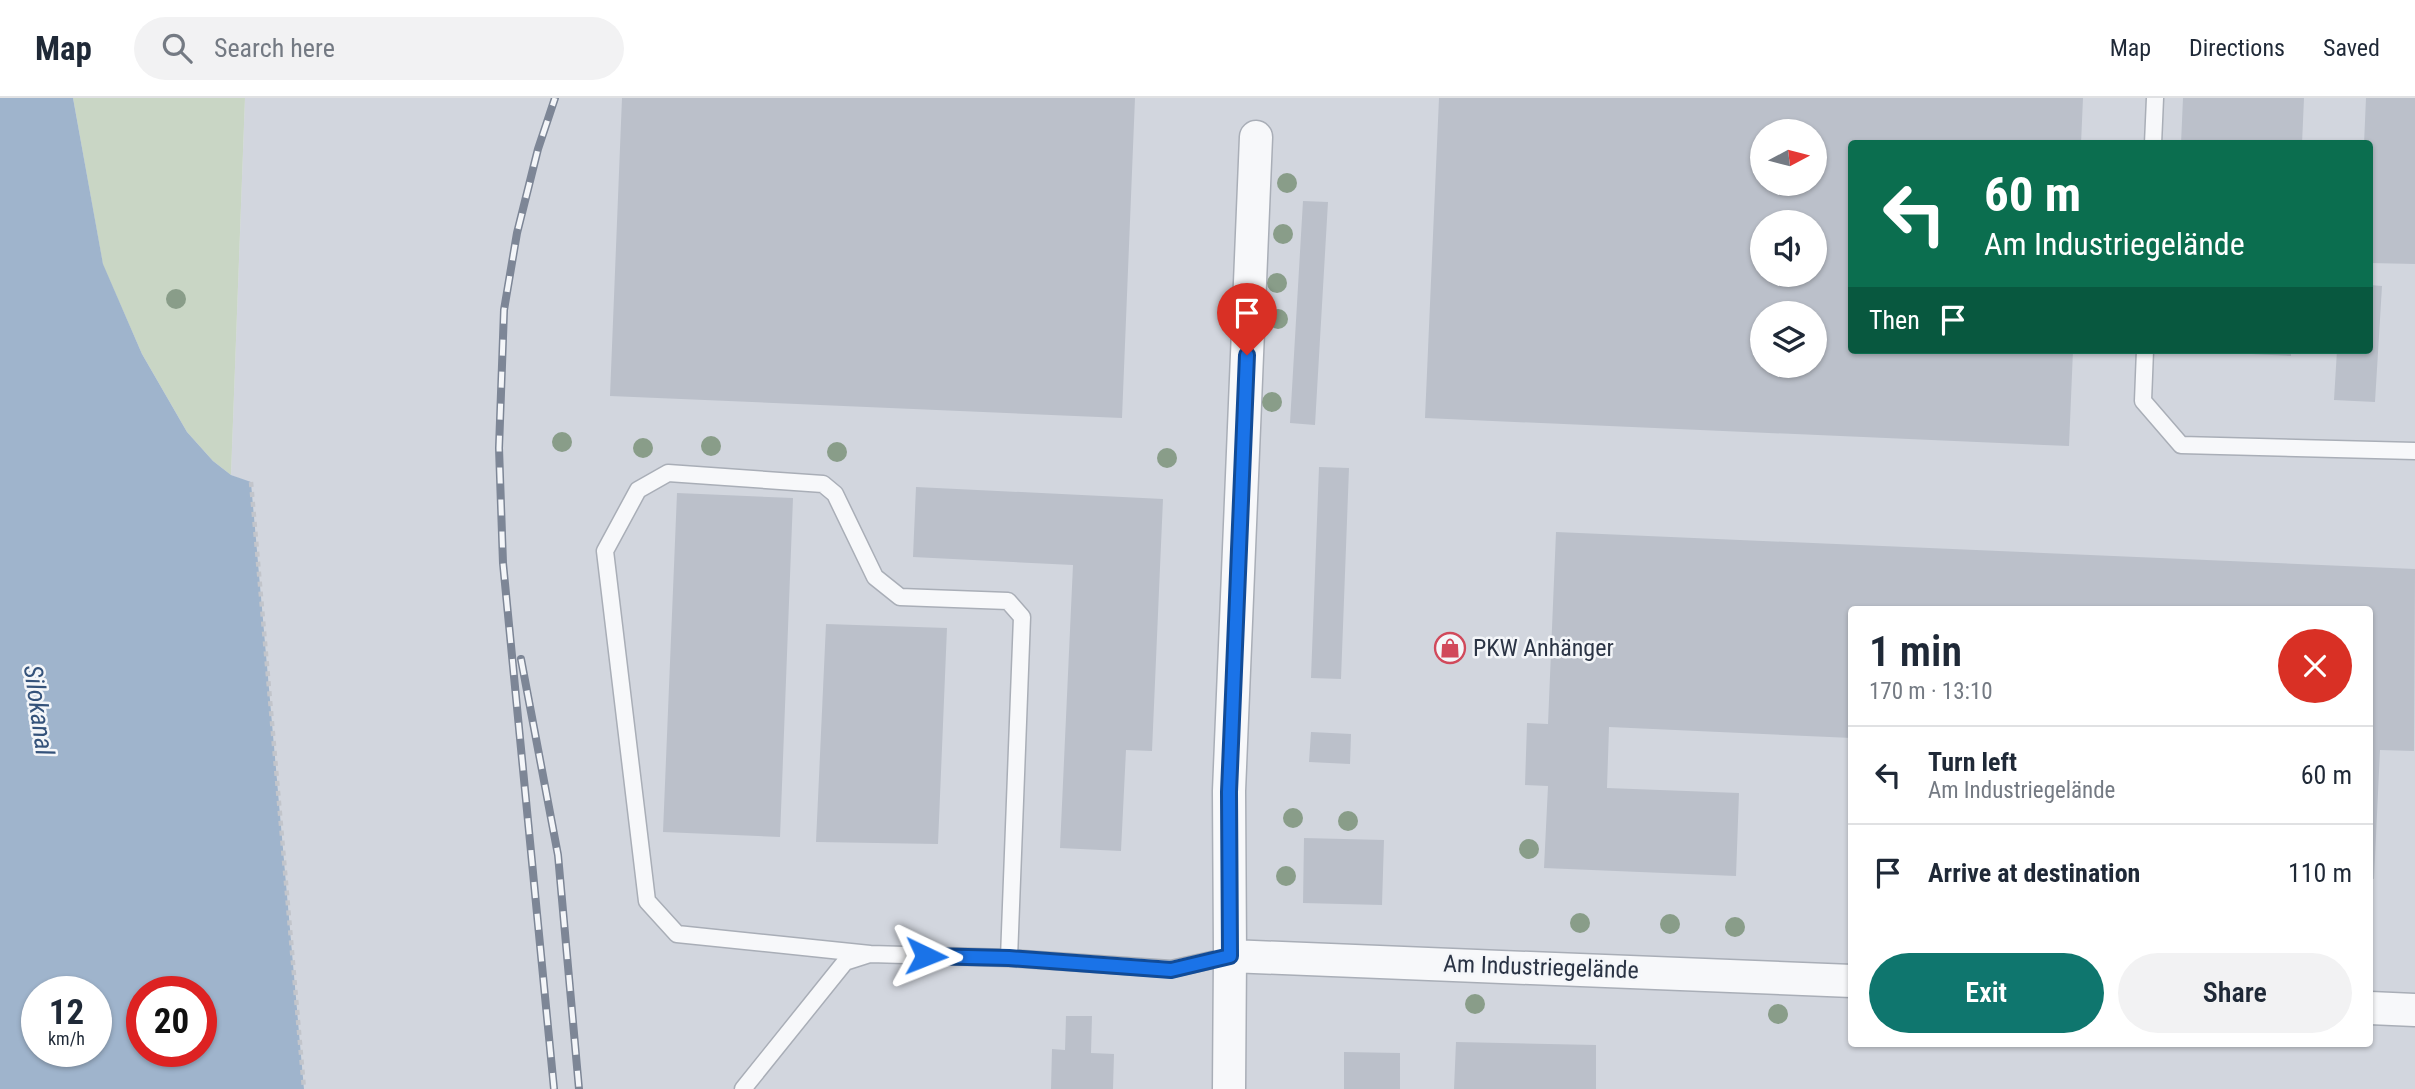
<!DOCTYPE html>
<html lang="en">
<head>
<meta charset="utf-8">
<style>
	:root { --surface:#fff; --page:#f2f2f3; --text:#1f2937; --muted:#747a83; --line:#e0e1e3; --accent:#0f766e }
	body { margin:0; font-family:"Roboto Condensed",sans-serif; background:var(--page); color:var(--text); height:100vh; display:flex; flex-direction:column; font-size:26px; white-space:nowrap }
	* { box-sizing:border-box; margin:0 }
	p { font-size:23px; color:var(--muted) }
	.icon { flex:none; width:38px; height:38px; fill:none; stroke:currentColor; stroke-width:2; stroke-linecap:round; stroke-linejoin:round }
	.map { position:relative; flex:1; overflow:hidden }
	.drawer { position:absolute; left:1848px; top:508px; width:525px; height:441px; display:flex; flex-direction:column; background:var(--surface); border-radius:7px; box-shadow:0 2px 5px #0004 }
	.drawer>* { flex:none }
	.hud { position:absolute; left:1848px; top:42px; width:525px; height:214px; border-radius:7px; box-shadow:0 2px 5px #0004; background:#0b6e4f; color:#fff; overflow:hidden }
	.needle { width:46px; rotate:83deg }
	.controls { position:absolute; left:1750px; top:21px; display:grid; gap:14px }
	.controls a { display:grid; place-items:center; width:77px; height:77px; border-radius:50%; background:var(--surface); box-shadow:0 2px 5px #0004; font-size:35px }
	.speed { position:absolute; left:21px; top:878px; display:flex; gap:14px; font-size:35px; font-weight:700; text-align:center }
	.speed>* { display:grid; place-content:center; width:91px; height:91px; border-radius:50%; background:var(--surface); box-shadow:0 2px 5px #0004; line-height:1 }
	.speed small { font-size:18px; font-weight:400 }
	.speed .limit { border:10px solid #d22; background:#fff; color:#111 }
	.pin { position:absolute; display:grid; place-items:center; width:60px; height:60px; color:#fff; margin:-72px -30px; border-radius:50% 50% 50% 0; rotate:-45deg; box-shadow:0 0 7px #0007 }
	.pin .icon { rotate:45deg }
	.me { position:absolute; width:77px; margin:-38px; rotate:92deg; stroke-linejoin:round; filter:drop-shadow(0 0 5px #0008) }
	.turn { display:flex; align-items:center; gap:24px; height:147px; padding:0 21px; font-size:32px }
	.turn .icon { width:91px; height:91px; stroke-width:2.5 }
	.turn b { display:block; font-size:49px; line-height:60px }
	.then { display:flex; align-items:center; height:66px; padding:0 21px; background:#0003; gap:14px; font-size:26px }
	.round { display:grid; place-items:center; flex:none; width:74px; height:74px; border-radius:37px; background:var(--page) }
	.overview { display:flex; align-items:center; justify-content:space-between; height:119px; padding:0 21px }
	h1 { font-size:42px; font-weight:600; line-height:52px }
	.action { display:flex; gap:14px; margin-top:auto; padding:14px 21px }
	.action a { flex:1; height:80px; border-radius:42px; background:var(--accent); color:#fff; font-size:28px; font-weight:600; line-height:80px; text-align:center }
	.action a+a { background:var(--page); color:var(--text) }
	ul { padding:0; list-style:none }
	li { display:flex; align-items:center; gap:21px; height:98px; padding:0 21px; border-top:2px solid var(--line) }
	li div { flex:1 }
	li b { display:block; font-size:26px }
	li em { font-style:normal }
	header { display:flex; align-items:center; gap:42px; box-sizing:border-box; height:98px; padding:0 35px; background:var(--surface); border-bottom:2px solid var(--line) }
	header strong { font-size:33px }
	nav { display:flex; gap:38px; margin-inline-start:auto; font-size:24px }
	.search { width:490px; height:63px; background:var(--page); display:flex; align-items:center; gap:18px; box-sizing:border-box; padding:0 24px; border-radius:38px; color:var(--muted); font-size:26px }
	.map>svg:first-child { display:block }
	.built { fill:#d2d6de; fill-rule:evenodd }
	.green { fill:#c9d6c5 }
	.water { fill:#9fb4cc; fill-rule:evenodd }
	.building { fill:#bbc0ca; fill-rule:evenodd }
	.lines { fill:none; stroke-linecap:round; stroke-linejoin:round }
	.lane-casing { stroke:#a9aeb7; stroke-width:19 }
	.street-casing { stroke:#a9aeb7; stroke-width:35 }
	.path { stroke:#c2c5cb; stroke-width:4.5; stroke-dasharray:5 5; stroke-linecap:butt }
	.lane { stroke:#f7f8fa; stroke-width:16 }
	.street { stroke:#f7f8fa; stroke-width:32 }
	.rail-casing { stroke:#7d8696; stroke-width:8 }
	.rail { stroke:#f4f6f9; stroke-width:5; stroke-dasharray:16; stroke-linecap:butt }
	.tree { fill:#899d89 }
	.route-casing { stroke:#114b97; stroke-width:18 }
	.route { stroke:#1a73e8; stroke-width:12 }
	.labels { text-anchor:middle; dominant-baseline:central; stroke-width:5; stroke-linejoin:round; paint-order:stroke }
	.poi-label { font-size:24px; fill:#2b3445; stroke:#f4f6f9; text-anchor:start }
	.street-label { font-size:24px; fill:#2b3445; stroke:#f4f6f9 }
	.water-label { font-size:26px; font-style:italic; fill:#34527a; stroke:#f4f6f9 }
</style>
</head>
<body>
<header>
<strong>Map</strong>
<div class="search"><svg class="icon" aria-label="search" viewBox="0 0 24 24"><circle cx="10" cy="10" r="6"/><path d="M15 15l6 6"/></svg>Search here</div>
<nav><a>Map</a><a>Directions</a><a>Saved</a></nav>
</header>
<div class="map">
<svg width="2415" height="991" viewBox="0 0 2415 991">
	<rect width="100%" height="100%" fill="#e4e7ec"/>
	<path class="built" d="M245,0H2415V991H304L251,385L231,377ZM1762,33H1815V86H1762ZM1852,46H2370V252H1852ZM1762,124H1815V177H1762ZM1762,215H1815V268H1762ZM1852,511H2370V945H1852Z"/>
	<path class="green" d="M73,0H245L231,377L213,363L187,334L142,256L103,167Z"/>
	<path class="water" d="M0,0H73L103,166L142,256L187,334L213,363L231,377L251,384L304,991H0ZM37,894H96V954H37ZM142,894H201V954H142Z"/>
	<path class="building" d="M622,0H1135L1122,320L610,298Z
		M1439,0H2083L2081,46H1852V252H2073L2069,348L1425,320ZM1762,33H1815V86H1762ZM1762,124H1815V177H1762ZM1762,215H1815V268H1762Z
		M2183,0H2304L2302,46H2181Z
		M2366,0H2415V166L2370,165V46H2364Z
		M1303,103L1328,104L1315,327L1290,325Z
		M2370,187L2382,188L2375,304L2334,302L2337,252H2370Z
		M2210,252H2291V258L2210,254Z
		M1319,369L1349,370L1341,581L1311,580Z
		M916,389L1163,401L1152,653L1126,652L1121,753L1060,750L1073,467L913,459Z
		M677,395L793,400L780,739L663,734Z
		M1556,434L2415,471L2414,653L2380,652L2374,781L2370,780V511H1852V640L1609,629L1607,690L1739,695L1736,778L1544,770L1548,688L1525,687L1527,625L1548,626Z
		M826,526L947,530L938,746L816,744Z
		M1311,634L1351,636L1350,666L1309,664Z
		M1304,740L1384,742L1382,807L1303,805Z
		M1066,918H1092L1091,955L1114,956L1113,991H1051L1052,951L1065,952Z
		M1456,944L1596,947V991H1454Z
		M1344,954L1400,955V991H1344Z"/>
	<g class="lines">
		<g class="lane-casing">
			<path id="lane" d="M2153,46L2155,0
				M2145,252L2143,303L2181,347L2415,353
				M870,856L677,836L647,803L605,453L638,392L668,375L823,386L835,396L875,479L900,499L1008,503L1022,519L1009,860
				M743,991L845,864L870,856L1009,860L1171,871L1230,858"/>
		</g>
		<g class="street-casing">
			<path id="street" d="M1230,858L1229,693L1256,39
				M2370,910L2415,912
				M1229,991L1230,858L1852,883"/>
		</g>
		<path class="path" d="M251,384L304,991"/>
		<use href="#lane" class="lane"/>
		<use href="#street" class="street"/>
		<g class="rail-casing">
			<path id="rail" d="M521,561L558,757L579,991
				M554,991L503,465L499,350L504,212L517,135L538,51L555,0"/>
		</g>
		<use href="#rail" class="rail"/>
	</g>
	<g class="tree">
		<circle cx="1287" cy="85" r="10"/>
		<circle cx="1283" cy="136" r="10"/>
		<circle cx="1277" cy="185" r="10"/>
		<circle cx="176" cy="201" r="10"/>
		<circle cx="1278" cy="221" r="10"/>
		<circle cx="1272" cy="304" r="10"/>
		<circle cx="562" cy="344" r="10"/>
		<circle cx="711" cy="348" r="10"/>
		<circle cx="643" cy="350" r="10"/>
		<circle cx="837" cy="354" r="10"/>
		<circle cx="1167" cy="360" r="10"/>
		<circle cx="1293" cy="720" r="10"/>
		<circle cx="1348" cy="723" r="10"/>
		<circle cx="1529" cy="751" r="10"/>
		<circle cx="1286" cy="778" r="10"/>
		<circle cx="1580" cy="825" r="10"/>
		<circle cx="1670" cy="826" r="10"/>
		<circle cx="1735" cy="829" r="10"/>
		<circle cx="1475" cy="906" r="10"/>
		<circle cx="1778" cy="916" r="10"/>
	</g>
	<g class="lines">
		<g class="route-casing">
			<path id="route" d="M926,858L1009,860L1171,872L1230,858L1229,694L1247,257"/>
		</g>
		<use href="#route" class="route"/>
	</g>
	<defs>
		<g id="shop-ring" transform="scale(1.575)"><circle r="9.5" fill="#f4f6f9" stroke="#d1495b" stroke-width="1.5"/><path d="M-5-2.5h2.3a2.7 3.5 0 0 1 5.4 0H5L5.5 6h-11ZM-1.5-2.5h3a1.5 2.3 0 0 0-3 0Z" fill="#d1495b"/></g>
	</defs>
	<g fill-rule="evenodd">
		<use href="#shop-ring" x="1450" y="550"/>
	</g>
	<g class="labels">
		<g class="poi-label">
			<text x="1473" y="550">PKW Anhänger</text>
		</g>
		<g class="street-label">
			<text transform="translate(1541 869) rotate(2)">Am Industriegelände</text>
		</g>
		<g class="water-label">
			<text transform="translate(39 612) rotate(82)">Silokanal</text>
		</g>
	</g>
</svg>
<div class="controls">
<a><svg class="needle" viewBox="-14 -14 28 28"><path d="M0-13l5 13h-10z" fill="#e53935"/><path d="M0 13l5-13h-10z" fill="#747a83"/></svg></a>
<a><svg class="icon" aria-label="sound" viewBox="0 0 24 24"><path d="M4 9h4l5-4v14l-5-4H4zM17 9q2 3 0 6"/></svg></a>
<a><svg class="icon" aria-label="layers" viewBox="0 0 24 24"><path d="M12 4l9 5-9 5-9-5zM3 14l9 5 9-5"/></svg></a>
</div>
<div class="speed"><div>12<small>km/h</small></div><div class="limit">20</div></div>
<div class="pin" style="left:1247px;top:257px;background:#d93025"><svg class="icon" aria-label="arrive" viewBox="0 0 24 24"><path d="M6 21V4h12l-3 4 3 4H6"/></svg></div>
<svg class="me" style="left:926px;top:858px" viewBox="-20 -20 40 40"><path d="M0-17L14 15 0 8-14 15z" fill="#1a73e8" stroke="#fff" stroke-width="4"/></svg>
<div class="hud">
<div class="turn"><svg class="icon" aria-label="left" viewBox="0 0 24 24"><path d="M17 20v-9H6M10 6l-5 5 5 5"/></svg><div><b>60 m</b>Am Industriegelände</div></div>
<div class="then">Then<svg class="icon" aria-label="arrive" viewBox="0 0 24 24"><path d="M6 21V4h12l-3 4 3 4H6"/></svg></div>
</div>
<section class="drawer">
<div class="overview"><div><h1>1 min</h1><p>170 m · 13:10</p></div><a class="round" style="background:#d93025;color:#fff"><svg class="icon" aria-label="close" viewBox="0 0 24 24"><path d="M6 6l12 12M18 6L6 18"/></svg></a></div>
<ul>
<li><svg class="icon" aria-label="left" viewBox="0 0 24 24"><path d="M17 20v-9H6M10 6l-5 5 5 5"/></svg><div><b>Turn left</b><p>Am Industriegelände</p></div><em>60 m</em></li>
<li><svg class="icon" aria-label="arrive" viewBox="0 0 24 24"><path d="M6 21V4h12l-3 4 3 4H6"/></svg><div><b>Arrive at destination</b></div><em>110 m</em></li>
</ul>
<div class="action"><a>Exit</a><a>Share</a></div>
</section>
</div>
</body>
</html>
